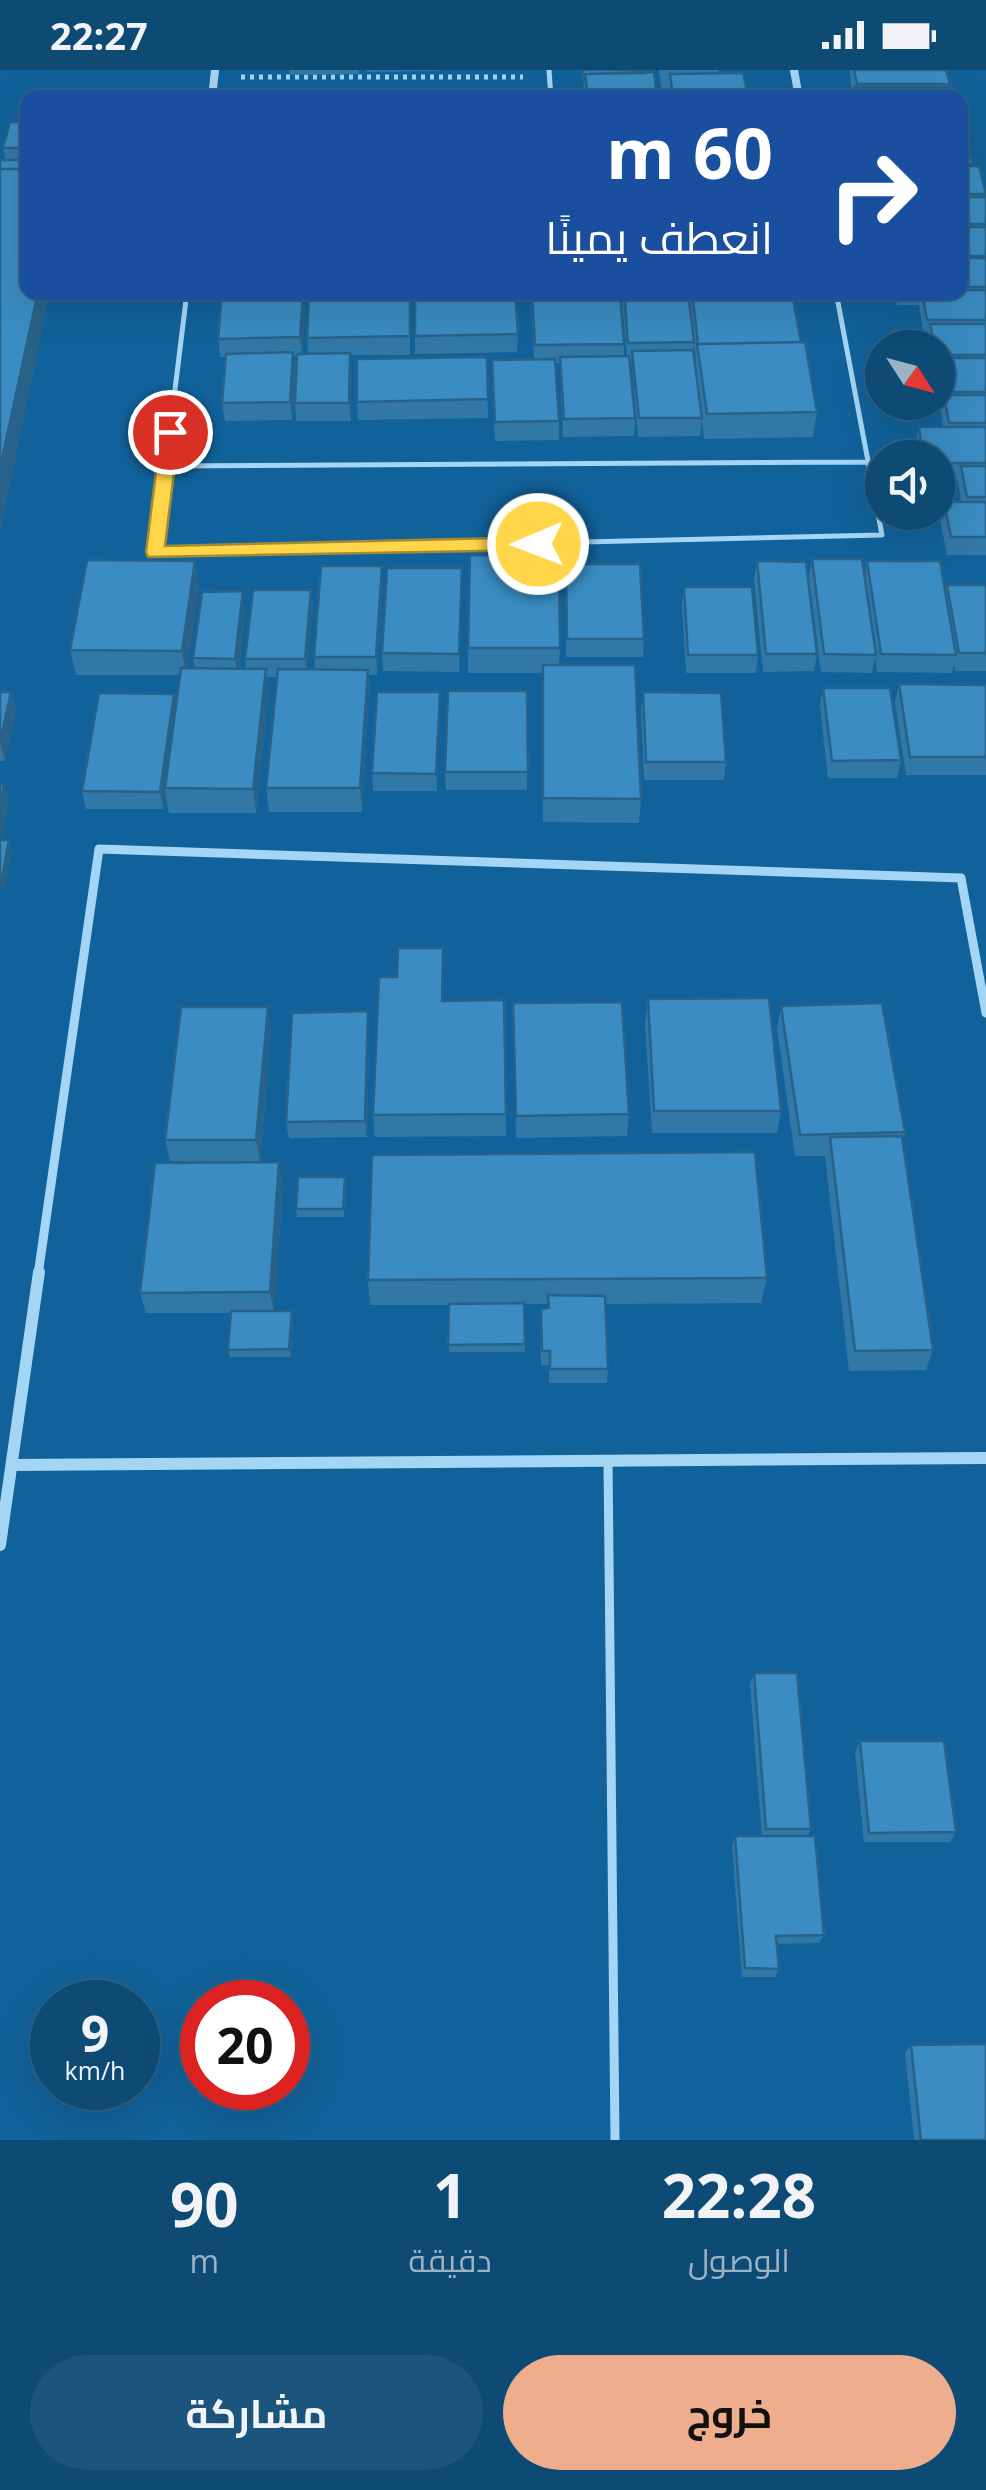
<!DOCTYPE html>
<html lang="ar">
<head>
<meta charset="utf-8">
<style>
	:root { --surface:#0d4a74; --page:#1b547c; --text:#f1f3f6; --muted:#9ab3c5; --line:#2d6286; --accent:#eead8d }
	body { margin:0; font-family:"Open Sans",Cairo,sans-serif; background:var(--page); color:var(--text); direction:rtl; height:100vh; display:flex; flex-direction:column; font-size:38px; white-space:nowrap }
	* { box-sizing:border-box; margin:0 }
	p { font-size:32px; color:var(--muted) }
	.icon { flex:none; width:55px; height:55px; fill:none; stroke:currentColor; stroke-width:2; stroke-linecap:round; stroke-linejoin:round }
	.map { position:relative; height:2070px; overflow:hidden; direction:ltr }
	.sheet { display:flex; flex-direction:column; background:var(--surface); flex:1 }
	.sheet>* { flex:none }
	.guide { position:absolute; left:20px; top:20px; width:948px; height:210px; border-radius:20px; box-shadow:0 10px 40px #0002,0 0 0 2px var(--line); direction:rtl; background:#1a4fa0; color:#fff; overflow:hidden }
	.needle { width:65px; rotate:126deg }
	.controls { position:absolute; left:865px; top:260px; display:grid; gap:20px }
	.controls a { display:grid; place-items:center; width:90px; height:90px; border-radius:50%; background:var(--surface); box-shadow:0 10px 40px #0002,0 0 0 2px var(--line); font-size:50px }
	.speed { position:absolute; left:30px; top:1910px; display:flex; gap:20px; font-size:50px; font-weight:700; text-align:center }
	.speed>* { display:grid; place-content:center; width:130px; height:130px; border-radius:50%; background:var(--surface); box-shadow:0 10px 40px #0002,0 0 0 2px var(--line); line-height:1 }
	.speed small { font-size:25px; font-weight:400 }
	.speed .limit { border:15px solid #d22; background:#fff; color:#111 }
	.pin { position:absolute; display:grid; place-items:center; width:85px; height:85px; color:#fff; margin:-42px; border:5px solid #fff; border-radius:50%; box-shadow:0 2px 10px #0007 }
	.me { position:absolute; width:110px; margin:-55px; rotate:269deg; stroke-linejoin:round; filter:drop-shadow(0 0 8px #0008) }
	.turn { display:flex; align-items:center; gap:35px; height:210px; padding:0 30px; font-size:45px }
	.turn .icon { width:130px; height:130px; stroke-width:2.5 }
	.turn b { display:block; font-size:70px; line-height:85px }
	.eta { display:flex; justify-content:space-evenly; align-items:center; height:170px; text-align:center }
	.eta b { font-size:60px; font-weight:700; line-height:70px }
	.button { display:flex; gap:20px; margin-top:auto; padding:20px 30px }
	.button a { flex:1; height:115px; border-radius:60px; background:var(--accent); color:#111; font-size:40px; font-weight:700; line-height:115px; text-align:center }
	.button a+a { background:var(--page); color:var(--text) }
	.status { display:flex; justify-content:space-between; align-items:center; height:70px; padding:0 50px; background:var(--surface); direction:ltr }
	.status svg { height:28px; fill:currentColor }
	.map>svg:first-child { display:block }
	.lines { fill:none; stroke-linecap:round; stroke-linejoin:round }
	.path { stroke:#a4d5f4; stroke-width:5; stroke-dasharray:4 5; stroke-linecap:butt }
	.lane-far1 { stroke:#a4d5f4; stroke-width:5 }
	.lane { stroke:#a4d5f4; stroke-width:9 }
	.street-far2 { stroke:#a4d5f4; stroke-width:8 }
	.street-far1 { stroke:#a4d5f4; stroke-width:9 }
	.street { stroke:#a4d5f4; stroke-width:12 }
	.wall { fill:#3278a7; fill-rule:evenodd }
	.shaded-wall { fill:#296288 }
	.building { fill:#3a8cc2; stroke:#296288; stroke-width:2.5 }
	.route { fill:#ffd54a; stroke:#a68a30; stroke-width:2.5 }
</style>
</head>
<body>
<div class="status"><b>22:27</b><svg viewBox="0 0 49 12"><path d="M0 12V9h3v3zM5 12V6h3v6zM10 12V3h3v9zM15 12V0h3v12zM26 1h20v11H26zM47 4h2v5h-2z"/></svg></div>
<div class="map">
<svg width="986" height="2070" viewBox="0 0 986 2070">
	<rect width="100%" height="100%" fill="#11629a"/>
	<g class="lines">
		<path class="path" d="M241,7H523"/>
		<path class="lane-far1" d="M549,0L551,28
			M187,222L155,482L882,465L836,222
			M166,396L868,392"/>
		<path class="lane" d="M608,1391L615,2070"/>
		<path class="street-far2" d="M794,0L799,28
			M212,28L215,0"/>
		<path class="street-far1" d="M38,1205L99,779L961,808L986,943"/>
		<path class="street" d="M12,1395L986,1388
			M0,1475L39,1202"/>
	</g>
	<path class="wall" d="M289,0H359V4L290,5Z
		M367,0H439V1L367,2Z
		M582,0H644L645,3L654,2L657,28H585Z
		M659,0H719L718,3L748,26L747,28H670L669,19H661Z
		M850,0H946L949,17L956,28H852Z
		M960,42L972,96L986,124V485H947L940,450L944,432H961L958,411H938V388H917L915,375L919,357H943L941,340H938L936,332H938V278H928V268H924L919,235H897L895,222H960Z
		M28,52V222L3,78Z
		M222,222H305L302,283H308L307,268L410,222V285H351V351H296L295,333L297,286H294L295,301L292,350L225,351L222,333L226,287H220L218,269Z
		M415,222L518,264L517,282L415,284Z
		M531,222L624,274V286H627L622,233V222H688L689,234L690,222H746L801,272L817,342L813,367L704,369L702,349L700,366L638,367L632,291H630L635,348L634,366L563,367L560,293H555L559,351V370L495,371L492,290L534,289ZM694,273L696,287L695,298L693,284Z
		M487,287L488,348L358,350L357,332Z
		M812,489L865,506L867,491L945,524L947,515H986V601H955L954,594L952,603L877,602L875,587L872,603L821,602L809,507Z
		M195,491L199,516L187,598H195L193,588L245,539L239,599H246L245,589L311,520L313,538L307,599H315L314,587L383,515L377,605H368L369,624L362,742H269L266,718L277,607H267L269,624L256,743H169L165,722L163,739H86L82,721L174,624L176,637L180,605H76L70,580Z
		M757,491L817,584L814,601L763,602L754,509Z
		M566,494L644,569L643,587H566Z
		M462,516L459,602L383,601L382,583Z
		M684,517L758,585L756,603H686L682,535Z
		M468,578H560L559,595L641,729L639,753L543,752L542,603H468Z
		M899,614L986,615V705H906L895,632Z
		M823,618L901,690L897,708H828L820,635Z
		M527,621V720H446L445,702Z
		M0,622H11L16,639L5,691H0Z
		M440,622L437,721H373L372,703Z
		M643,622L726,692L724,710H644L641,640Z
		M443,878V931L504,930L506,1066L375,1067L373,1045L397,907Z
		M648,929L781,1041L777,1063H652L645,952Z
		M513,933L629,1044L627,1066L516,1068Z
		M781,936L905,1062L903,1068L933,1280L926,1300L849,1301L825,1086H795L777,959Z
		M369,958L367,1067L289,1068L286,1052Z
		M271,960L260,1092L170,1091L165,1070Z
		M345,1107L344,1147H297L296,1139Z
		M283,1114L274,1241H292L293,1249L291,1287H230L228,1280L231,1243H146L140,1223Z
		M767,1208L761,1233L605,1234L608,1299L607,1313H549V1295H541L540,1254L541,1239L548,1238V1234H524L525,1282H449V1235H370L368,1210Z
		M754,1603L811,1759L807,1766L824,1865L819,1873L777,1874L779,1899L775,1907H742L732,1775L735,1766H762L750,1614Z
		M860,1671L956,1762L950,1772H864L855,1682Z
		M911,1975L986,2070H914L905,1983Z"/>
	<path class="shaded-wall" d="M38,222H50L0,463V398Z
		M303,222H305L306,226L302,286L300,267Z
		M293,282L295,301L292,350L290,332Z
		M350,283L352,301L351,351L349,333Z
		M195,491L199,516L186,605L182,581Z
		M382,496L383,515L377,605L376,587Z
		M311,520L313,538L307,607L305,589Z
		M243,521L245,539L238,606L235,589Z
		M266,599L269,624L256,743L253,719Z
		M368,600L369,624L362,742L360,718Z
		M11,622L16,639L5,691L0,673Z
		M440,622V639L437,721L436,704Z
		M174,624L177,641L163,739L160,722Z
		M4,714L9,731L1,776L0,738Z
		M9,770L12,779L4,823L1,814Z
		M268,937L271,960L260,1092L256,1070Z
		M368,941L369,958L367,1067L365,1051Z
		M279,1092L283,1114L274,1243L270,1222Z
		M292,1241L293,1249L291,1287L289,1279Z"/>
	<path class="building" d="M583,0H644L645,3L585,4V10H583Z
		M854,0H946L950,14H857Z
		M654,2L657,26L588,27L585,4Z
		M743,3L748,26H673L670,4Z
		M854,17H954L956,28H856Z
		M960,42H961L967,67H960Z
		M10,52H28V78H3Z
		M960,69H967L973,94H960Z
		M0,90H28V99H0Z
		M960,96H979L986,124H960Z
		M0,99H28V222H38L0,398Z
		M960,127H986V154H960Z
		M960,157H986V186H960Z
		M960,188H986V217H960Z
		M960,220H986V250H927L922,222H960Z
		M222,222H303L300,267L218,269Z
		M309,222H410V266L307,268Z
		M415,222H515L518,264L415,266Z
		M532,222H620L624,274L535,275Z
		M624,222H688L694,272L628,273Z
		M692,222L792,223L801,272L698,274Z
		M930,254H986V285H938V278H935Z
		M805,272L817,342L707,344L697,274Z
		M693,280L702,348H639L632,281Z
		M293,282L290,332L222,333L226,284Z
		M350,283L349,333H295L297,284Z
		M629,286L635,348L564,349L560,287Z
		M487,287L488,329L357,332V289Z
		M938,288H986V322H941L938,302Z
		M555,289L559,351L495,352L492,290Z
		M944,325H986V353H949Z
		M919,357H986V393H938V388H923Z
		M961,396H986V427H967Z
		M944,432H986V467H951Z
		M470,485L559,486L560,578H468Z
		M812,489H862L876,585L824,584Z
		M87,490L195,491L182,581L70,580Z
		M757,491L806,492L817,584H766Z
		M867,491H940L956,585L881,584Z
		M566,494H640L644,569H567Z
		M321,496H382L376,587H314Z
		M387,498H462L459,584L382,583Z
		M947,515H986V583H959Z
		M684,517H752L758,585H688Z
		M253,520H311L305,589H245Z
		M243,521L235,589L193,588L202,522Z
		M543,595H635L641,729L543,728Z
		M181,598L266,599L253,719L165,718Z
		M278,599L368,600L360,718H266Z
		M899,614L986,615V687H910Z
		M823,618H890L901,690L832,691Z
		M448,621H527L528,702H445Z
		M0,622H11L0,673Z
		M377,622H440L436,704L372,703Z
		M643,622L721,623L726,692H646Z
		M99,623L174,624L160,722L82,721Z
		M0,714H4L0,738Z
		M0,770H9L1,814H0Z
		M398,878H443L442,931L504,930L506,1044L373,1045L379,907H397Z
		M769,928L781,1041H654L648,929Z
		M622,932L629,1044L516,1046L513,933Z
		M882,933L905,1062L800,1065L781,936Z
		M181,937H268L256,1070H165Z
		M368,941L365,1051L286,1052L292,943Z
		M902,1066L933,1280L855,1281L830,1067Z
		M755,1082L767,1208L368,1210L372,1085Z
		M279,1092L270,1222L140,1223L155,1093Z
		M298,1107H345L343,1139H296Z
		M548,1225L605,1226L608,1299H550V1281H542L541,1239L549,1238Z
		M524,1233L525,1274L448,1275L449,1234Z
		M231,1241H292L289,1279L228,1280Z
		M754,1603H797L811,1759H766Z
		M860,1671H944L956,1762L869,1763Z
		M735,1766H815L824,1865L776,1866L779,1899L745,1898Z
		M986,1974V2070H921L911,1975Z"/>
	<path class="route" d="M170,356L179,362L165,476L538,467L547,474L538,480L148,487L146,482L161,362Z"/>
</svg>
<div class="controls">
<a><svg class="needle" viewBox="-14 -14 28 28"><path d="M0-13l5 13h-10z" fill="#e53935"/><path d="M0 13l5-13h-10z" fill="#9ab3c5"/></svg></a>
<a><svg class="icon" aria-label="sound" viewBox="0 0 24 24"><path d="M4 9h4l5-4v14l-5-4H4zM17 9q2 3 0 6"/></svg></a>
</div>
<div class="speed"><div>9<small>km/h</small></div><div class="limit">20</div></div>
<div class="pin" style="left:170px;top:362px;background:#d93025"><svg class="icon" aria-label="arrive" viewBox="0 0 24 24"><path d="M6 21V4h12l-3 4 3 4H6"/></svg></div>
<svg class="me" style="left:538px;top:474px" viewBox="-20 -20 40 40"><circle r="17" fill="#ffd54a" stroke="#fff" stroke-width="3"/><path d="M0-11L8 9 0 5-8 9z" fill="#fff"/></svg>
<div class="guide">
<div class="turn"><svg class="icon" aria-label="right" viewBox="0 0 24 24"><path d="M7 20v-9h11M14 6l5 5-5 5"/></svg><div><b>60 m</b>انعطف يمينًا</div></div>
</div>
</div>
<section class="sheet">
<div class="eta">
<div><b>22:28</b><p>الوصول</p></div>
<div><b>1</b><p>دقيقة</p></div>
<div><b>90</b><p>m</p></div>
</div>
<div class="button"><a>خروج</a><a>مشاركة</a></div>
</section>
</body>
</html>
